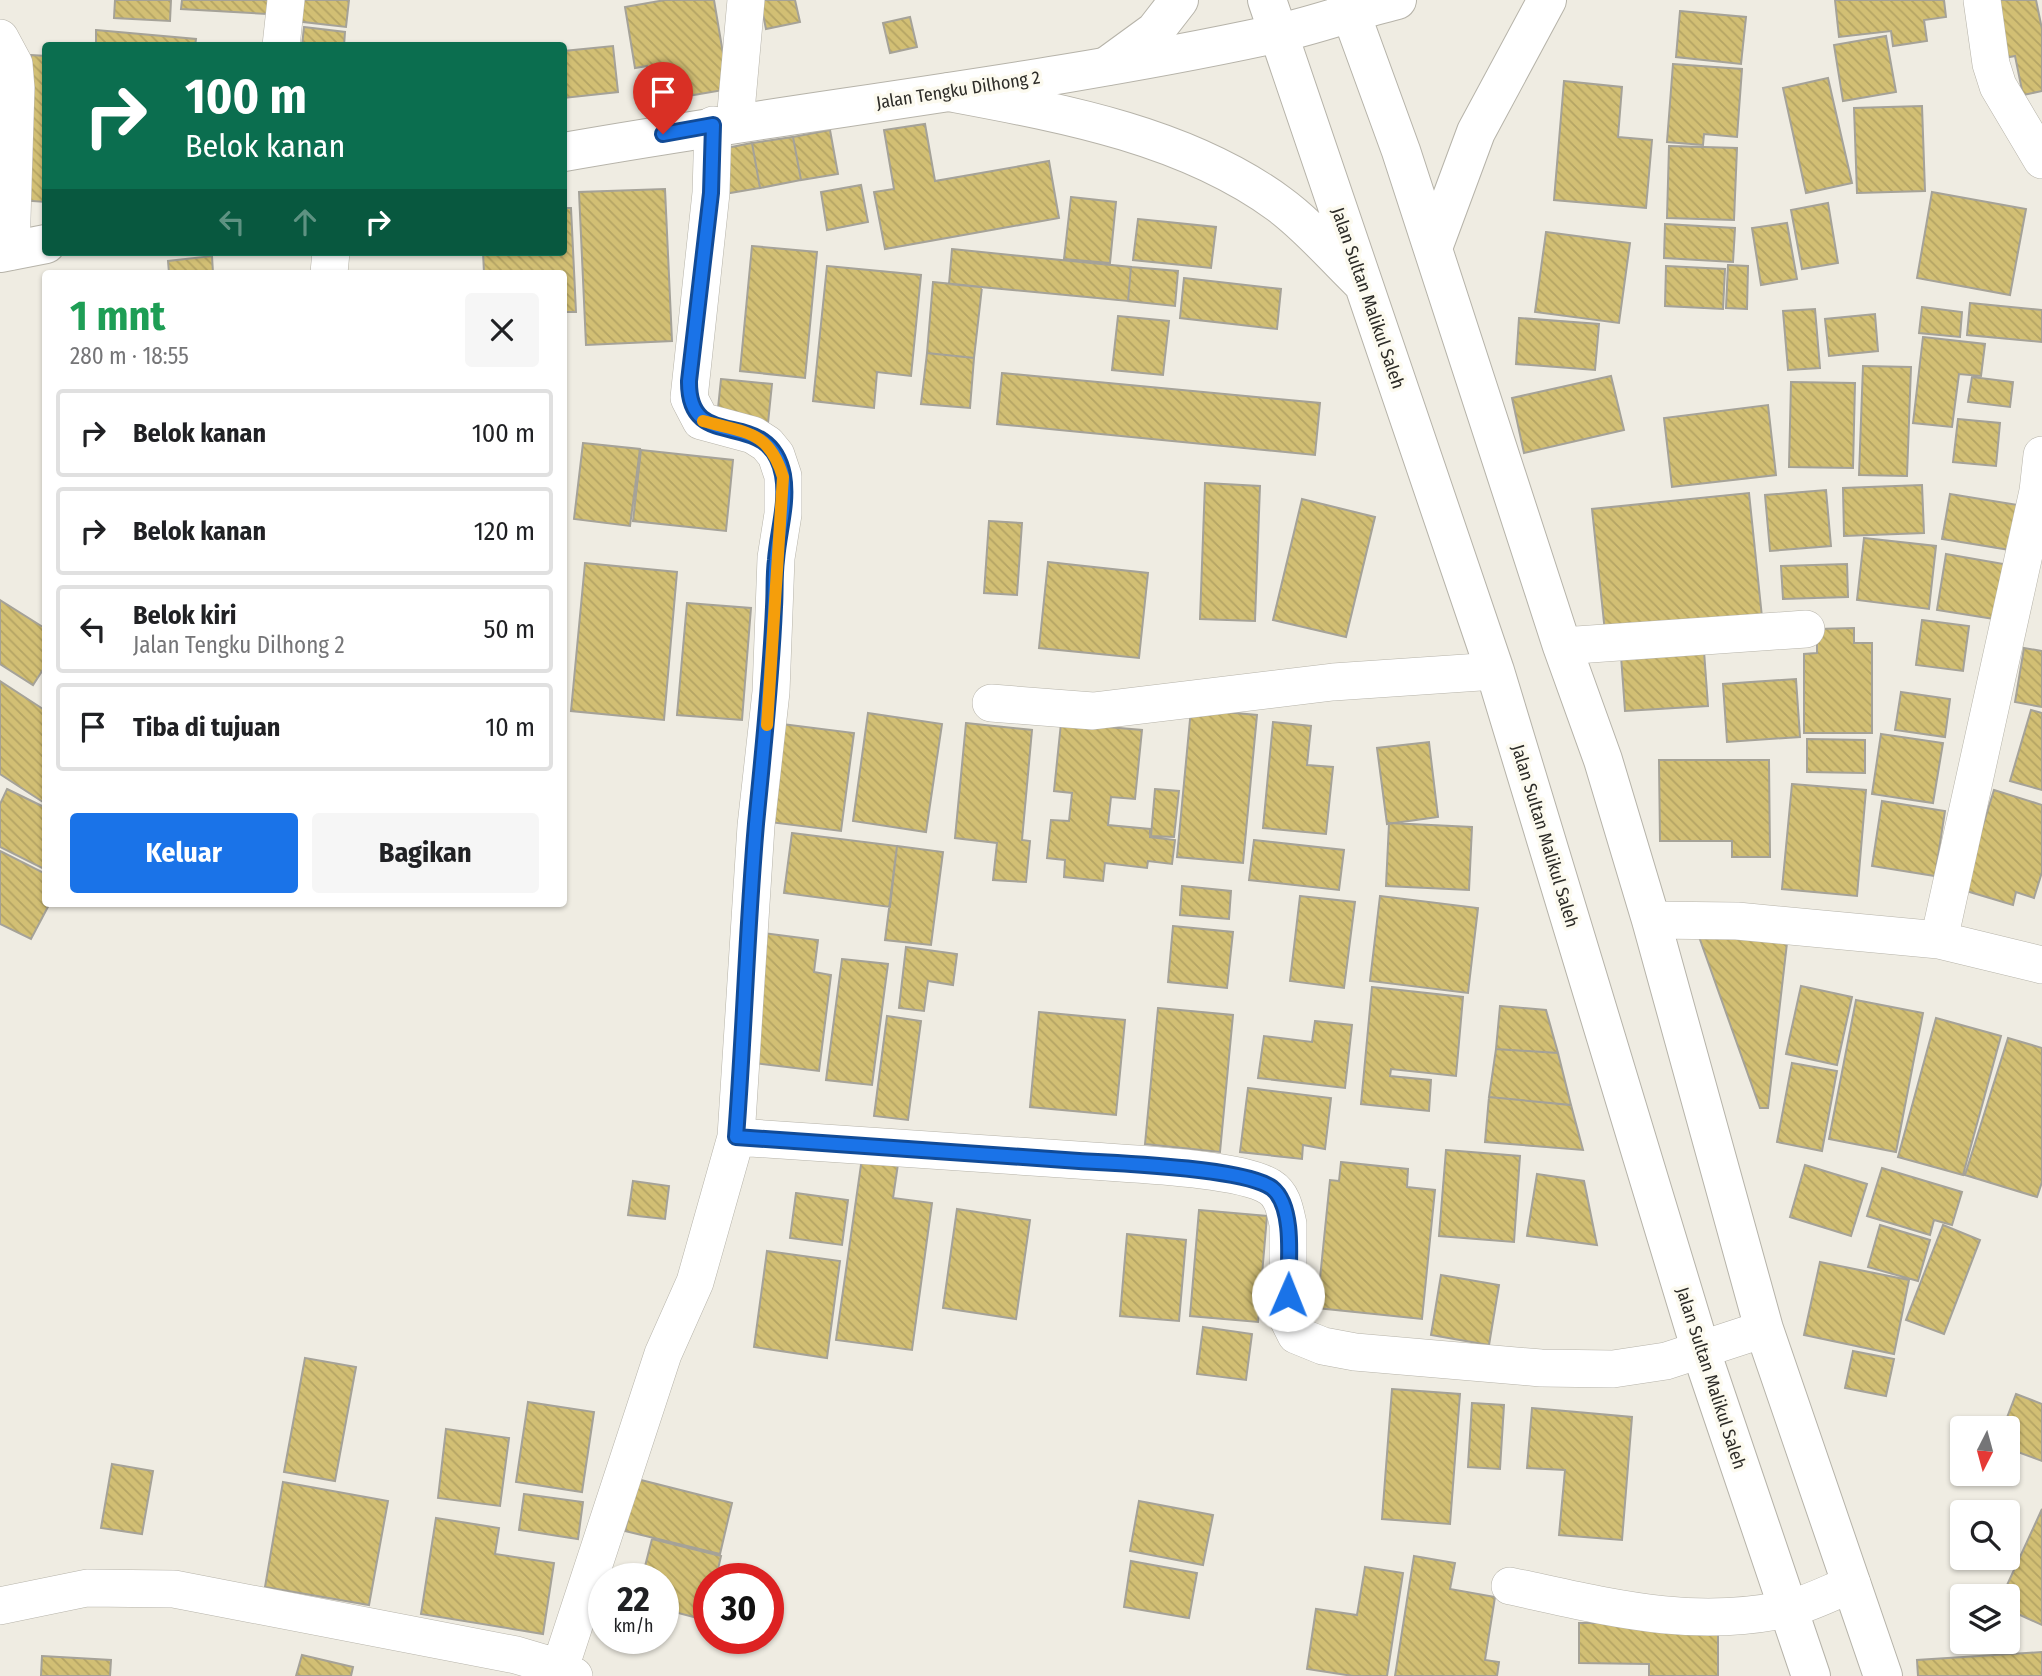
<!DOCTYPE html>
<html lang="id">
<head>
<meta charset="utf-8">
<style>
	:root { --surface:#fff; --page:#f6f6f6; --text:#202124; --muted:#757577; --line:#e0e0e0; --accent:#1a73e8 }
	body { margin:0; font-family:"Fira Sans Condensed",sans-serif; background:var(--page); color:var(--text); height:100vh; display:flex; flex-direction:column; font-size:26px; white-space:nowrap }
	* { box-sizing:border-box; margin:0 }
	p { font-size:23px; color:var(--muted) }
	.icon { flex:none; width:38px; height:38px; fill:none; stroke:currentColor; stroke-width:2; stroke-linecap:round; stroke-linejoin:round }
	.map { position:relative; flex:1; overflow:hidden }
	.details { position:absolute; left:42px; top:270px; width:525px; height:637px; display:flex; flex-direction:column; background:var(--surface); border-radius:7px; box-shadow:0 2px 5px #0004 }
	.details>* { flex:none }
	.top-card { position:absolute; left:42px; top:42px; width:525px; height:214px; border-radius:7px; box-shadow:0 2px 5px #0004; background:#0b6e4f; color:#fff; overflow:hidden }
	.needle { width:46px; rotate:186deg }
	.fabs { position:absolute; left:1950px; top:1416px; display:grid; gap:14px }
	.fabs a { display:grid; place-items:center; width:70px; height:70px; border-radius:7px; background:var(--surface); box-shadow:0 2px 5px #0004; font-size:35px }
	.speed { position:absolute; left:588px; top:1563px; display:flex; gap:14px; font-size:35px; font-weight:700; text-align:center }
	.speed>* { display:grid; place-content:center; width:91px; height:91px; border-radius:50%; background:var(--surface); box-shadow:0 2px 5px #0004; line-height:1 }
	.speed small { font-size:18px; font-weight:400 }
	.speed .limit { border:10px solid #d22; background:#fff; color:#111 }
	.pin { position:absolute; display:grid; place-items:center; width:60px; height:60px; color:#fff; margin:-72px -30px; border-radius:50% 50% 50% 0; rotate:-45deg; box-shadow:0 0 7px #0007 }
	.pin .icon { rotate:45deg }
	.me { position:absolute; width:77px; margin:-38px; rotate:1deg; stroke-linejoin:round; filter:drop-shadow(0 0 5px #0008) }
	.turn { display:flex; align-items:center; gap:24px; height:147px; padding:0 28px; font-size:32px }
	.turn .icon { width:91px; height:91px; stroke-width:2.5 }
	.turn b { display:block; font-size:49px; line-height:60px }
	.lanes { display:flex; align-items:center; height:66px; padding:0 28px; background:#0003; justify-content:center; gap:35px; direction:ltr }
	.lanes .off { opacity:.35 }
	.round { display:grid; place-items:center; flex:none; width:74px; height:74px; border-radius:7px; background:var(--page) }
	.head { display:flex; align-items:center; justify-content:space-between; height:119px; padding:0 28px }
	h1 { font-size:42px; font-weight:700; line-height:52px; color:#1e9e55 }
	.cta { display:flex; gap:14px; margin-top:auto; padding:14px 28px }
	.cta a { flex:1; height:80px; border-radius:7px; background:var(--accent); color:#fff; font-size:28px; font-weight:700; line-height:80px; text-align:center }
	.cta a+a { background:var(--page); color:var(--text) }
	ul { padding:0; list-style:none }
	li { display:flex; align-items:center; gap:21px; height:88px; margin:0 14px 10px; padding:0 14px; border:4px solid var(--line); border-radius:7px }
	li div { flex:1 }
	li b { display:block; font-size:26px }
	li em { font-style:normal }
	.map>svg:first-child { display:block }
	.building { fill:url(#building-back-hatch); stroke:#a5a298; stroke-width:2 }
	.lines { fill:none; stroke-linecap:round; stroke-linejoin:round }
	.minor-casing { stroke:#b6b3a9; stroke-width:38 }
	.tertiary-casing { stroke:#b6b3a9; stroke-width:40 }
	.secondary-casing { stroke:#b6b3a9; stroke-width:40 }
	.minor { stroke:#fff; stroke-width:37 }
	.tertiary { stroke:#fff; stroke-width:38 }
	.secondary { stroke:#fff; stroke-width:38 }
	.route-casing { stroke:#114b97; stroke-width:18 }
	.route { stroke:#1a73e8; stroke-width:12 }
	.slow { stroke:#f59e0b; stroke-width:12 }
	.labels { text-anchor:middle; dominant-baseline:central; stroke-width:7; stroke-linejoin:round; paint-order:stroke }
	.street-label { font-size:18px; fill:#2c2b27; stroke:#fcfaef }
</style>
</head>
<body>
<div class="map">
<svg width="2042" height="1676" viewBox="0 0 2042 1676">
	<defs>
		<pattern id="building-back-hatch" width="6" height="6" patternUnits="userSpaceOnUse" patternTransform="scale(1.75)"><rect width="6" height="6" fill="#d2bf74"/><path d="M-1 5l2 2M0 0l6 6M5-1l2 2" fill="none" stroke="#b4a464"/></pattern>
	</defs>
	<rect width="100%" height="100%" fill="#efece2"/>
	<path class="building" d="M115,0H171L170,21L114,18Z
		M182,0H268L267,14L181,9Z
		M297,0H349L346,27L295,21Z
		M665,0H714L729,89L653,102L647,66L635,68L625,7Z
		M760,0H795L800,22L766,29Z
		M1835,0H1944L1946,17L1924,20L1927,41L1893,46L1891,31L1839,37Z
		M1987,0H2036L2042,29V91L2023,95L2015,56L1999,59Z
		M1680,11L1746,17L1741,64L1676,57Z
		M910,17L917,47L890,53L883,23Z
		M304,27L345,32L344,46H302Z
		M96,30L196,39L195,46H96Z
		M1886,36L1896,92L1843,101L1834,45Z
		M613,46L618,92L564,98V51Z
		M31,55L46,56V202L19,200Z
		M1673,64L1742,69L1737,137L1704,134L1703,145L1667,142Z
		M1828,78L1852,183L1806,193L1783,88Z
		M1564,81L1622,87L1618,137L1652,140L1646,208L1554,200Z
		M1922,106L1925,191L1857,193L1854,108Z
		M925,124L935,181L1049,161L1059,218L885,249L874,192L894,189L884,130Z
		M830,130L838,174L801,180L793,137Z
		M793,137L801,180L760,188L752,143Z
		M752,143L760,188L724,194L716,150Z
		M1669,146L1737,148L1734,220L1667,218Z
		M861,185L868,222L827,230L821,192Z
		M665,189L672,341L586,345L579,192Z
		M1932,192L2026,209L2010,295L1917,278Z
		M1071,197L1116,202L1110,263L1064,259Z
		M1828,203L1838,263L1802,269L1791,210Z
		M564,208H571L576,312H564V273H484L483,252H564Z
		M1138,219L1216,227L1211,268L1133,260Z
		M1787,223L1797,279L1761,285L1752,228Z
		M1665,224L1735,228L1733,262L1664,258Z
		M1546,232L1630,243L1619,323L1535,312Z
		M752,246L817,252L805,378L740,371Z
		M952,249L1131,267L1128,301L949,284Z
		M212,256L213,273H169L168,261Z
		M1728,265L1748,266L1747,309L1726,308Z
		M827,266L921,275L911,376L877,372L874,408L813,401Z
		M1666,266L1725,269L1723,309L1665,306Z
		M1131,267L1178,271L1175,306L1128,301Z
		M1184,278L1281,289L1277,329L1180,318Z
		M933,282L982,287L974,358L927,353Z
		M1970,303L2042,310V342L1967,335Z
		M1922,307L1962,312L1960,337L1919,333Z
		M1815,309L1820,368L1788,370L1783,311Z
		M1875,314L1878,351L1829,356L1825,319Z
		M1118,316L1169,321L1163,375L1112,370Z
		M1519,318L1599,324L1595,370L1516,364Z
		M1923,337L1985,344L1981,376L1959,374L1952,427L1913,423Z
		M927,353L974,358L970,408L921,404Z
		M1863,366L1911,367L1907,476L1859,475Z
		M1002,373L1320,403L1315,455L997,424Z
		M1611,376L1624,430L1524,453L1512,398Z
		M1972,377L2013,382L2010,407L1968,402Z
		M721,379L772,384L768,423L717,418Z
		M1791,382L1855,383L1853,468L1789,467Z
		M1768,405L1776,475L1672,487L1664,418Z
		M1958,419L2000,423L1996,466L1953,462Z
		M583,443L640,449L630,526L574,519Z
		M641,450L733,460L726,531L633,521Z
		M1205,483L1260,486L1255,621L1200,619Z
		M1922,485L1924,533L1844,536L1843,488Z
		M1826,490L1831,546L1770,551L1765,495Z
		M1749,493L1762,617L1605,632L1592,509Z
		M1950,494L2018,505L2010,550L1942,539Z
		M1302,499L1375,517L1346,637L1273,620Z
		M989,521L1022,523L1017,595L984,593Z
		M1864,538L1936,546L1929,609L1857,600Z
		M1946,554L2015,566L2007,621L1937,610Z
		M1048,562L1148,573L1139,658L1039,648Z
		M585,563L677,572L664,720L571,711Z
		M1847,564L1848,597L1783,599L1781,566Z
		M0,600L46,629V665L33,685L0,664Z
		M687,603L751,608L742,720L677,715Z
		M1922,620L1969,626L1963,671L1916,665Z
		M1854,628V643H1872V733H1804V654L1817,653V629Z
		M2024,648L2042,651V707L2015,702Z
		M1704,651L1708,706L1625,711L1621,656Z
		M1796,679L1800,737L1727,742L1723,684Z
		M0,681L46,711V804L0,774Z
		M1901,692L1950,699L1945,737L1895,730Z
		M1191,709L1257,715L1243,863L1177,857Z
		M2031,710L2042,713V790L2010,781Z
		M868,713L942,724L926,832L853,821Z
		M1273,722L1311,726L1307,765L1333,767L1326,834L1263,828Z
		M966,723L1032,730L1022,840L1030,841L1026,882L993,880L997,843L955,838Z
		M1061,723L1142,730L1135,799L1111,797L1108,825L1150,829V837L1175,840L1172,864L1148,861L1147,868L1105,863L1103,881L1064,877L1065,860L1047,858L1051,820L1069,821L1072,793L1054,791Z
		M782,724L854,733L841,831L769,822Z
		M1881,734L1943,743L1933,803L1872,794Z
		M1807,739L1865,740V773L1807,772Z
		M1429,742L1438,817L1387,824L1377,748Z
		M1659,760H1769L1770,857H1732V841H1660Z
		M1792,784L1866,790L1857,896L1782,889Z
		M7,789L46,808V870L0,847V804Z
		M1155,789L1179,791L1174,837L1151,836Z
		M1994,790L2042,805V872L2034,898L2016,892L2013,905L1963,890Z
		M1882,801L1945,811L1935,876L1872,866Z
		M1389,823L1472,827L1469,890L1386,886Z
		M792,833L897,846L890,907L784,893Z
		M1254,840L1344,850L1339,890L1249,880Z
		M897,846L943,852L931,945L885,940Z
		M0,851L46,874V903H50L31,939L0,924Z
		M1182,886L1231,891L1229,919L1180,915Z
		M1300,896L1355,902L1344,988L1290,981Z
		M1380,896L1478,908L1468,993L1370,981Z
		M1173,926L1233,932L1227,988L1168,982Z
		M763,933L818,940L814,972L831,975L819,1071L746,1062Z
		M1698,934L1787,943L1768,1108H1760Z
		M906,947L957,954L953,985L928,981L924,1011L899,1008Z
		M842,959L888,964L872,1085L826,1080Z
		M1801,986L1852,997L1837,1065L1786,1054Z
		M1372,987L1463,997L1456,1076L1391,1069L1390,1076L1431,1080L1429,1111L1361,1104Z
		M1856,1000L1923,1013L1896,1152L1829,1139Z
		M1500,1006L1546,1010L1558,1053L1496,1049Z
		M1158,1008L1233,1015L1220,1152L1145,1144Z
		M1039,1012L1125,1020L1116,1115L1030,1107Z
		M887,1016L921,1021L908,1120L874,1116Z
		M1936,1018L2001,1036L1963,1175L1898,1157Z
		M1315,1021L1352,1025L1345,1088L1258,1078L1264,1036L1312,1042Z
		M2008,1038L2042,1048V1182L2037,1197L1965,1175Z
		M1496,1049L1558,1053L1571,1105L1489,1097Z
		M1792,1063L1837,1071L1822,1151L1777,1142Z
		M1248,1088L1331,1098L1325,1149L1303,1145L1302,1159L1240,1152Z
		M1489,1097L1571,1105L1583,1150L1485,1142Z
		M1446,1150L1520,1156L1514,1242L1439,1236Z
		M862,1158L898,1164L893,1198L932,1203L912,1350L836,1340Z
		M1341,1162L1408,1169L1407,1187L1435,1190L1422,1319L1317,1308L1330,1180L1339,1181Z
		M1805,1165L1867,1184L1851,1236L1790,1217Z
		M1882,1168L1962,1192L1952,1225L1934,1220L1930,1235L1867,1216Z
		M1537,1174L1584,1181L1597,1245L1527,1236Z
		M633,1181L669,1186L665,1219L628,1215Z
		M796,1193L848,1200L842,1245L790,1238Z
		M957,1209L1030,1220L1016,1319L943,1308Z
		M1199,1210L1267,1216L1258,1322L1190,1316Z
		M1880,1225L1930,1240L1918,1281L1868,1267Z
		M1943,1225L1980,1240L1944,1334L1906,1320Z
		M1127,1234L1186,1240L1179,1321L1120,1316Z
		M767,1251L840,1261L827,1358L754,1347Z
		M1820,1262L1909,1280L1894,1354L1804,1335Z
		M1441,1275L1499,1285L1489,1345L1431,1335Z
		M1203,1327L1252,1334L1246,1380L1197,1374Z
		M1853,1351L1894,1359L1886,1396L1845,1388Z
		M305,1358L356,1367L335,1481L284,1472Z
		M1392,1389L1460,1394L1450,1524L1382,1519Z
		M2016,1394L2042,1404V1461L2007,1448V1428H2003Z
		M528,1402L594,1412L582,1492L516,1482Z
		M1472,1403L1504,1405L1500,1469L1468,1467Z
		M1532,1408L1632,1417L1622,1540L1559,1535L1565,1470L1527,1468Z
		M446,1429L509,1438L500,1506L438,1498Z
		M112,1464L153,1471L142,1534L101,1528Z
		M637,1479L732,1503L720,1554L625,1531Z
		M283,1482L388,1501L369,1605L265,1587Z
		M524,1494L583,1502L578,1539L519,1530Z
		M1139,1501L1213,1515L1203,1565L1130,1551Z
		M2042,1509V1625L2007,1609V1596H2002Z
		M436,1518L499,1528L495,1554L554,1563L543,1634L421,1614Z
		M652,1539L721,1556L716,1578H709L705,1620L663,1609V1578H642Z
		M1414,1556L1455,1563L1450,1589L1495,1597L1485,1660L1499,1662L1497,1676H1395Z
		M1131,1561L1197,1573L1189,1618L1124,1607Z
		M1365,1567L1403,1573L1387,1676H1353L1307,1669L1316,1609L1357,1615Z
		M1579,1623H1718V1676H1649V1664L1579,1663Z
		M2042,1652V1676H1918L1917,1660Z
		M302,1655L353,1667L351,1676H296Z
		M42,1656L111,1660L110,1676H41Z"/>
	<g class="lines">
		<g class="minor-casing">
			<path id="minor" d="M1982,0L1991,64L1998,86L2042,160
				M0,38L14,64L16,88L11,251
				M281,46L286,0
				M735,122L746,0
				M329,273L331,252
				M1562,646L1806,629
				M991,703L1093,711L1333,682L1495,671
				M1651,920L1737,921L1939,940L2042,965
				M1939,940L2038,491L2042,455
				M736,1137C854,1145 973,1153 1092,1161C1131,1164 1241,1168 1270,1187C1283,1195 1285,1211 1288,1224V1319L1296,1335L1323,1346L1355,1352L1541,1368L1613,1369L1666,1361L1764,1329
				M1510,1586C1605,1606 1689,1630 1787,1609C1809,1604 1831,1592 1852,1584
				M0,1606L87,1588L174,1589L516,1655L560,1668L574,1676
				M560,1668L663,1354L695,1282L736,1137L756,826L771,692L776,558L783,514V476L776,455L767,444L753,435L701,421L689,398L711,193L713,125"/>
		</g>
		<g class="tertiary-casing">
			<path id="tertiary" d="M564,152C800,110 1040,85 1275,34C1316,25 1356,10 1397,0
				M0,253L46,244"/>
		</g>
		<g class="secondary-casing">
			<path id="secondary" d="M1267,0L1495,671L1701,1351L1811,1676
				M1346,0L1401,151L1562,646L1603,760L1651,920L1764,1329L1883,1676
				M1107,66L1155,31L1179,0
				M949,92C1061,113 1185,135 1279,204C1308,225 1334,256 1360,281
				M1433,248L1476,132L1547,0"/>
		</g>
		<use href="#minor" class="minor"/>
		<use href="#tertiary" class="tertiary"/>
		<use href="#secondary" class="secondary"/>
	</g>
	<g class="lines">
		<g class="route-casing">
			<path id="route" d="M663,134L713,125L711,193L689,381C688,457 769,403 783,475C788,503 778,532 776,560C774,575 775,591 774,607C771,680 763,752 756,824C747,928 744,1033 736,1137C850,1145 965,1153 1079,1161C1118,1163 1245,1168 1272,1188C1296,1207 1288,1267 1288,1295"/>
		</g>
		<use href="#route" class="route"/>
		<path class="slow" d="M703,421C745,433 769,430 783,477L767,725"/>
	</g>
	<g class="labels">
		<g class="street-label">
			<text transform="translate(958 90) rotate(-9)">Jalan Tengku Dilhong 2</text>
			<text transform="translate(1368 298) rotate(71)">Jalan Sultan Malikul Saleh</text>
			<text transform="translate(1545 836) rotate(73)">Jalan Sultan Malikul Saleh</text>
			<text transform="translate(1711 1378) rotate(72)">Jalan Sultan Malikul Saleh</text>
		</g>
	</g>
</svg>
<div class="fabs">
<a><svg class="needle" viewBox="-14 -14 28 28"><path d="M0-13l5 13h-10z" fill="#e53935"/><path d="M0 13l5-13h-10z" fill="#757577"/></svg></a>
<a><svg class="icon" aria-label="search" viewBox="0 0 24 24"><circle cx="10" cy="10" r="6"/><path d="M15 15l6 6"/></svg></a>
<a><svg class="icon" aria-label="layers" viewBox="0 0 24 24"><path d="M12 4l9 5-9 5-9-5zM3 14l9 5 9-5"/></svg></a>
</div>
<div class="speed"><div>22<small>km/h</small></div><div class="limit">30</div></div>
<div class="pin" style="left:663px;top:134px;background:#d93025"><svg class="icon" aria-label="arrive" viewBox="0 0 24 24"><path d="M6 21V4h12l-3 4 3 4H6"/></svg></div>
<svg class="me" style="left:1288px;top:1295px" viewBox="-20 -20 40 40"><circle r="19" fill="#fff"/><path d="M0-13L10 11 0 6-10 11z" fill="#1a73e8"/></svg>
<div class="top-card">
<div class="turn"><svg class="icon" aria-label="right" viewBox="0 0 24 24"><path d="M7 20v-9h11M14 6l5 5-5 5"/></svg><div><b>100 m</b>Belok kanan</div></div>
<div class="lanes"><svg class="icon off" aria-label="left" viewBox="0 0 24 24"><path d="M17 20v-9H6M10 6l-5 5 5 5"/></svg><svg class="icon off" aria-label="ahead" viewBox="0 0 24 24"><path d="M12 20V5M6 11l6-6 6 6"/></svg><svg class="icon" aria-label="right" viewBox="0 0 24 24"><path d="M7 20v-9h11M14 6l5 5-5 5"/></svg></div>
</div>
<section class="details">
<div class="head"><div><h1>1 mnt</h1><p>280 m · 18:55</p></div><a class="round"><svg class="icon" aria-label="close" viewBox="0 0 24 24"><path d="M6 6l12 12M18 6L6 18"/></svg></a></div>
<ul>
<li><svg class="icon" aria-label="right" viewBox="0 0 24 24"><path d="M7 20v-9h11M14 6l5 5-5 5"/></svg><div><b>Belok kanan</b></div><em>100 m</em></li>
<li><svg class="icon" aria-label="right" viewBox="0 0 24 24"><path d="M7 20v-9h11M14 6l5 5-5 5"/></svg><div><b>Belok kanan</b></div><em>120 m</em></li>
<li><svg class="icon" aria-label="left" viewBox="0 0 24 24"><path d="M17 20v-9H6M10 6l-5 5 5 5"/></svg><div><b>Belok kiri</b><p>Jalan Tengku Dilhong 2</p></div><em>50 m</em></li>
<li><svg class="icon" aria-label="arrive" viewBox="0 0 24 24"><path d="M6 21V4h12l-3 4 3 4H6"/></svg><div><b>Tiba di tujuan</b></div><em>10 m</em></li>
</ul>
<div class="cta"><a>Keluar</a><a>Bagikan</a></div>
</section>
</div>
</body>
</html>
